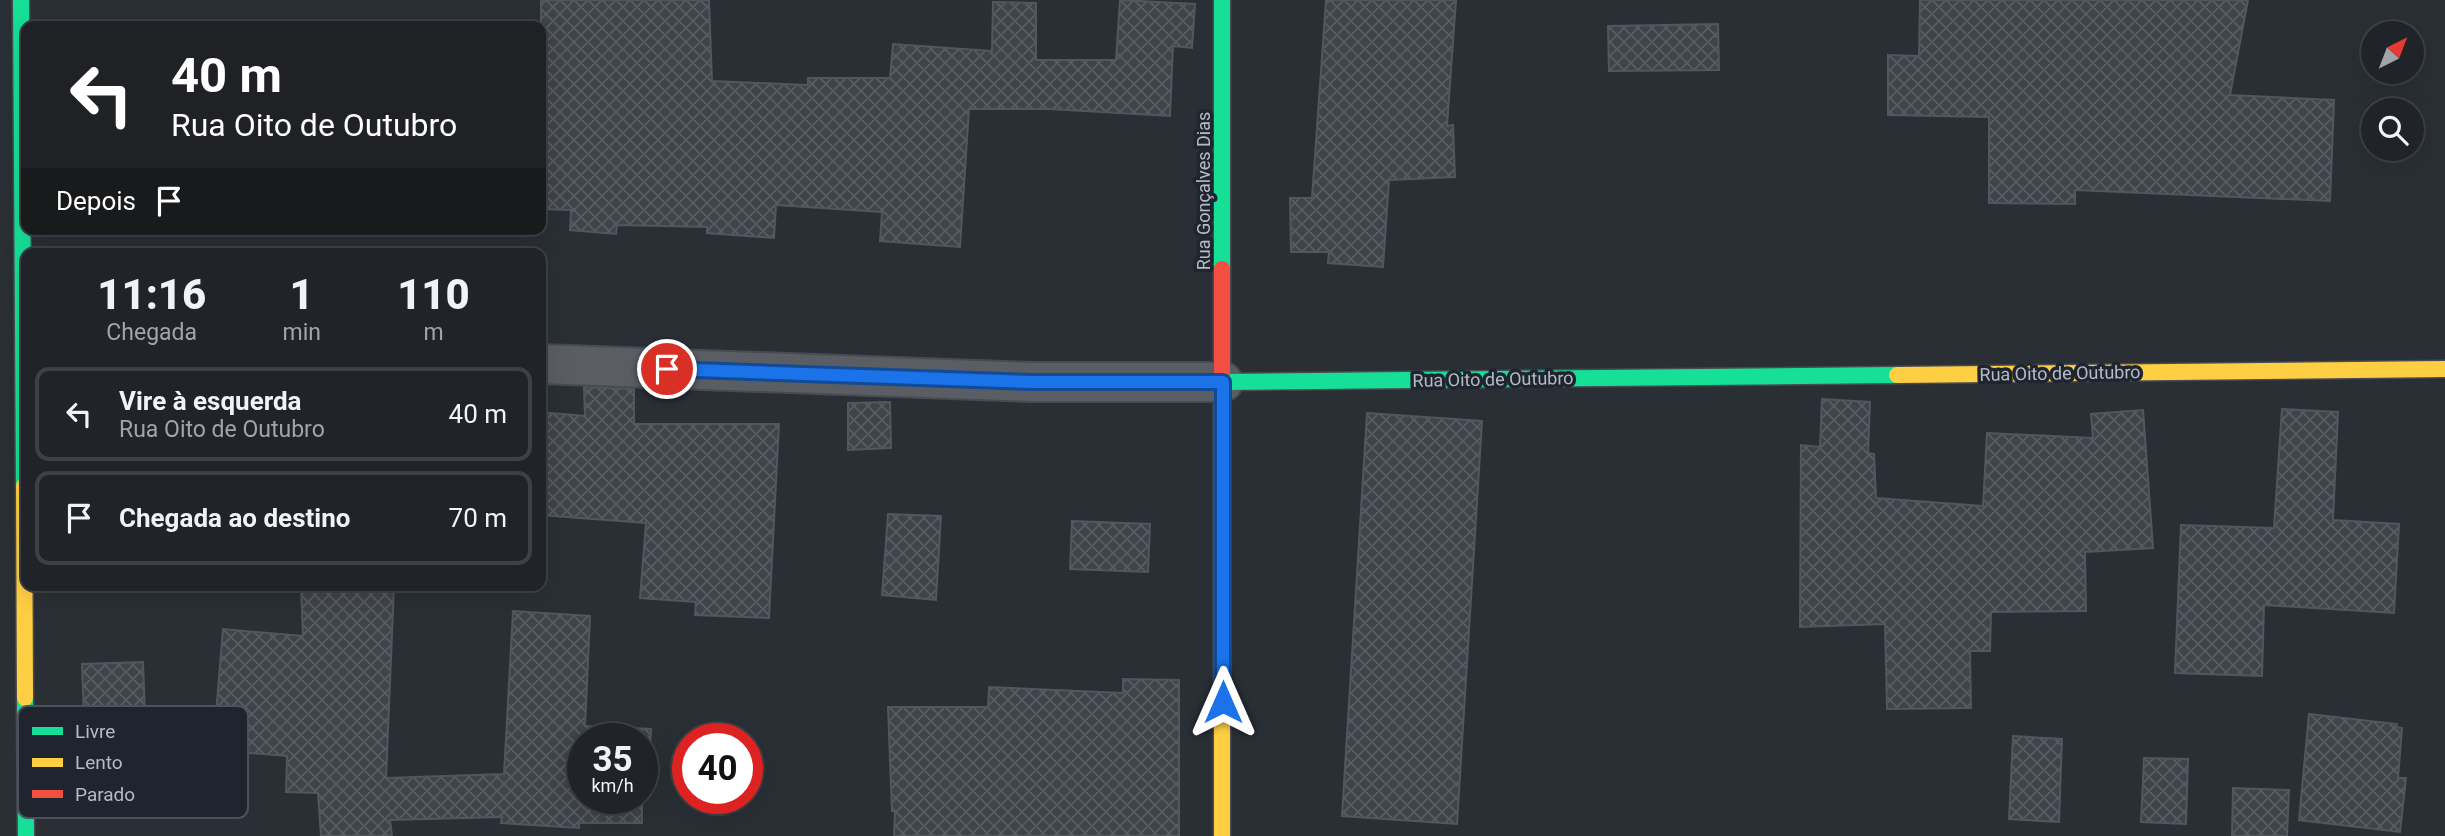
<!DOCTYPE html>
<html lang="pt">
<head>
<meta charset="utf-8">
<style>
	:root { --surface:#202328; --page:#282b30; --text:#f1f3f6; --muted:#a2a4a8; --line:#3d4045 }
	body { margin:0; font-family:Roboto,sans-serif; background:var(--page); color:var(--text); height:100vh; display:flex; flex-direction:column; font-size:26px; white-space:nowrap }
	* { box-sizing:border-box; margin:0 }
	p { font-size:23px; color:var(--muted) }
	.icon { flex:none; width:38px; height:38px; fill:none; stroke:currentColor; stroke-width:2; stroke-linecap:round; stroke-linejoin:round }
	.map { position:relative; flex:1; overflow:hidden }
	.drawer { position:absolute; left:21px; top:248px; width:525px; height:343px; display:flex; flex-direction:column; background:var(--surface); border-radius:14px; box-shadow:0 7px 28px #0002,0 0 0 2px var(--line) }
	.drawer>* { flex:none }
	.hud { position:absolute; left:21px; top:21px; width:525px; height:214px; border-radius:14px; box-shadow:0 7px 28px #0002,0 0 0 2px var(--line); background:#202124; color:#fff; overflow:hidden }
	.needle { width:46px; rotate:42deg }
	.buttons { position:absolute; left:2361px; top:21px; display:grid; gap:14px }
	.buttons a { display:grid; place-items:center; width:63px; height:63px; border-radius:50%; background:var(--surface); box-shadow:0 7px 28px #0002,0 0 0 2px var(--line); font-size:35px }
	.speed { position:absolute; left:567px; top:723px; display:flex; gap:14px; font-size:35px; font-weight:700; text-align:center }
	.speed>* { display:grid; place-content:center; width:91px; height:91px; border-radius:50%; background:var(--surface); box-shadow:0 7px 28px #0002,0 0 0 2px var(--line); line-height:1 }
	.speed small { font-size:18px; font-weight:400 }
	.speed .limit { border:10px solid #d22; background:#fff; color:#111 }
	.pin { position:absolute; display:grid; place-items:center; width:60px; height:60px; color:#fff; margin:-30px; border:4px solid #fff; border-radius:50%; box-shadow:0 2px 7px #0007 }
	.me { position:absolute; width:77px; margin:-38px; rotate:0deg; stroke-linejoin:round; filter:drop-shadow(0 0 5px #0008) }
	.turn { display:flex; align-items:center; gap:24px; height:147px; padding:0 35px; font-size:32px }
	.turn .icon { width:91px; height:91px; stroke-width:2.5 }
	.turn b { display:block; font-size:49px; line-height:60px }
	.then { display:flex; align-items:center; height:66px; padding:0 35px; background:#0003; gap:14px; font-size:26px }
	.eta { display:flex; justify-content:space-evenly; align-items:center; height:119px; text-align:center }
	.eta b { font-size:42px; font-weight:800; line-height:49px }
	ul { padding:0; list-style:none }
	li { display:flex; align-items:center; gap:21px; height:94px; margin:0 14px 10px; padding:0 21px; border:4px solid var(--line); border-radius:14px }
	li div { flex:1 }
	li b { display:block; font-size:26px }
	li em { font-style:normal }
	.map>svg:first-child { display:block }
	.building { fill:url(#building-cross-hatch); stroke:#52565d; stroke-width:2 }
	.lines { fill:none; stroke-linecap:round; stroke-linejoin:round }
	.street-casing { stroke:#484b52; stroke-width:42 }
	.fast-casing { stroke:#484b52; stroke-width:19 }
	.slow-casing { stroke:#484b52; stroke-width:19 }
	.jam-casing { stroke:#484b52; stroke-width:19 }
	.street { stroke:#5a5d63; stroke-width:38 }
	.fast { stroke:#16e098; stroke-width:16 }
	.slow { stroke:#ffcf43; stroke-width:16 }
	.jam { stroke:#f24e42; stroke-width:16 }
	.route-casing { stroke:#114b97; stroke-width:18 }
	.route { stroke:#1a73e8; stroke-width:12 }
	.labels { text-anchor:middle; dominant-baseline:central; stroke-width:7; stroke-linejoin:round; paint-order:stroke }
	.street-label { font-size:18px; fill:#b5bbc6; stroke:#1e252f }
	.key { fill:#1e252f; stroke:#4b525c; stroke-width:2 }
	.key-label { font-size:19px; fill:#b5bbc6 }
</style>
</head>
<body>
<div class="map">
<svg width="2445" height="836" viewBox="0 0 2445 836">
	<defs>
		<pattern id="building-cross-hatch" width="8" height="8" patternUnits="userSpaceOnUse" patternTransform="scale(1.75)"><rect width="8" height="8" fill="#3f434a"/><path d="M0 0l8 8M0 8l8-8" fill="none" stroke="#585c63"/></pattern>
	</defs>
	<rect width="100%" height="100%" fill="#2a2f36"/>
	<path class="building" d="M541,0H709L712,81L808,85V78H890L893,44L992,51L993,2L1036,3V60H1116L1120,0L1195,4L1192,48L1173,46L1170,116L1049,109H969L960,247L880,241L882,212L776,205L774,238L707,233V227L617,225L616,234L570,230L571,210L541,209Z
		M1326,0H1456L1447,126L1453,125L1455,177L1389,180L1383,267L1328,263L1329,252H1291L1290,198H1312Z
		M1920,0H2248L2230,95L2334,100L2330,201L2075,190V204L1989,203V117L1888,115V55L1919,56Z
		M1718,24L1719,70L1609,71L1608,26Z
		M584,387L634,389V424H779L769,618L695,615L696,602L640,598L646,523L541,515V412L585,416Z
		M1822,399L1870,402L1868,453L1874,454L1876,498L1983,506L1987,433L2093,438L2091,414L2143,410L2153,548L2085,552L2086,611L1991,612L1990,651H1970L1971,708L1887,709L1885,624L1800,627L1801,445L1820,447Z
		M890,402L891,448L848,450V403Z
		M2282,409L2338,412L2333,520L2399,524L2394,613L2264,605L2262,676L2175,673L2181,525L2274,528Z
		M1367,413L1482,421L1457,824L1342,816Z
		M888,514L941,516L936,600L882,595Z
		M1072,521L1150,524L1148,572L1070,569Z
		M301,586H394L386,778L504,774L513,611L590,616L585,726L651,729L649,776H642V738H583V798H642V823H579V828L501,823L502,817L390,820L392,836H321L318,793L286,792L287,756L213,750L223,629L303,636Z
		M143,662L146,741L85,743L82,664Z
		M1123,679L1179,680V836H894L895,811H892L888,707H988L989,687L1123,693Z
		M2309,714L2397,724L2396,727L2402,728L2398,778H2406L2400,832L2299,820Z
		M2013,736L2062,739L2059,822L2009,819Z
		M2144,758L2188,759L2186,824L2141,822Z
		M2233,788L2289,790L2287,836H2232Z"/>
	<g class="lines">
		<g class="street-casing">
			<path id="street" d="M541,364L1032,382H1223"/>
		</g>
		<g class="fast-casing">
			<path id="fast" d="M21,0L24,486
				M1222,0V269
				M1223,382L1897,375
				M25,698L26,836"/>
		</g>
		<g class="slow-casing">
			<path id="slow" d="M1897,375L2445,369
				M24,486L25,698
				M1222,551V836"/>
		</g>
		<g class="jam-casing">
			<path id="jam" d="M1222,269V551"/>
		</g>
		<use href="#street" class="street"/>
		<use href="#fast" class="fast"/>
		<use href="#slow" class="slow"/>
		<use href="#jam" class="jam"/>
	</g>
	<g class="lines">
		<g class="route-casing">
			<path id="route" d="M667,369L1032,382H1223V702"/>
		</g>
		<use href="#route" class="route"/>
	</g>
	<g class="labels">
		<g class="street-label">
			<text transform="translate(1203 191) rotate(-90)">Rua Gonçalves Dias</text>
			<text transform="translate(2060 373) rotate(-1)">Rua Oito de Outubro</text>
			<text transform="translate(1493 379) rotate(-1)">Rua Oito de Outubro</text>
		</g>
	</g>
	<rect x="18" y="706" width="230" height="112" rx="10" class="key"/>
	<rect x="32" y="727" width="31" height="8" fill="#16e098"/>
	<rect x="32" y="758" width="31" height="9" fill="#ffcf43"/>
	<rect x="32" y="790" width="31" height="8" fill="#f24e42"/>
	<g class="key-label">
		<text x="75" y="738">Livre</text>
		<text x="75" y="769">Lento</text>
		<text x="75" y="801">Parado</text>
	</g>
</svg>
<div class="buttons">
<a><svg class="needle" viewBox="-14 -14 28 28"><path d="M0-13l5 13h-10z" fill="#e53935"/><path d="M0 13l5-13h-10z" fill="#a2a4a8"/></svg></a>
<a><svg class="icon" aria-label="search" viewBox="0 0 24 24"><circle cx="10" cy="10" r="6"/><path d="M15 15l6 6"/></svg></a>
</div>
<div class="speed"><div>35<small>km/h</small></div><div class="limit">40</div></div>
<div class="pin" style="left:667px;top:369px;background:#d93025"><svg class="icon" aria-label="arrive" viewBox="0 0 24 24"><path d="M6 21V4h12l-3 4 3 4H6"/></svg></div>
<svg class="me" style="left:1223px;top:702px" viewBox="-20 -20 40 40"><path d="M0-17L14 15 0 8-14 15z" fill="#1a73e8" stroke="#fff" stroke-width="4"/></svg>
<div class="hud">
<div class="turn"><svg class="icon" aria-label="left" viewBox="0 0 24 24"><path d="M17 20v-9H6M10 6l-5 5 5 5"/></svg><div><b>40 m</b>Rua Oito de Outubro</div></div>
<div class="then">Depois<svg class="icon" aria-label="arrive" viewBox="0 0 24 24"><path d="M6 21V4h12l-3 4 3 4H6"/></svg></div>
</div>
<section class="drawer">
<div class="eta">
<div><b>11:16</b><p>Chegada</p></div>
<div><b>1</b><p>min</p></div>
<div><b>110</b><p>m</p></div>
</div>
<ul>
<li><svg class="icon" aria-label="left" viewBox="0 0 24 24"><path d="M17 20v-9H6M10 6l-5 5 5 5"/></svg><div><b>Vire à esquerda</b><p>Rua Oito de Outubro</p></div><em>40 m</em></li>
<li><svg class="icon" aria-label="arrive" viewBox="0 0 24 24"><path d="M6 21V4h12l-3 4 3 4H6"/></svg><div><b>Chegada ao destino</b></div><em>70 m</em></li>
</ul>
</section>
</div>
</body>
</html>
